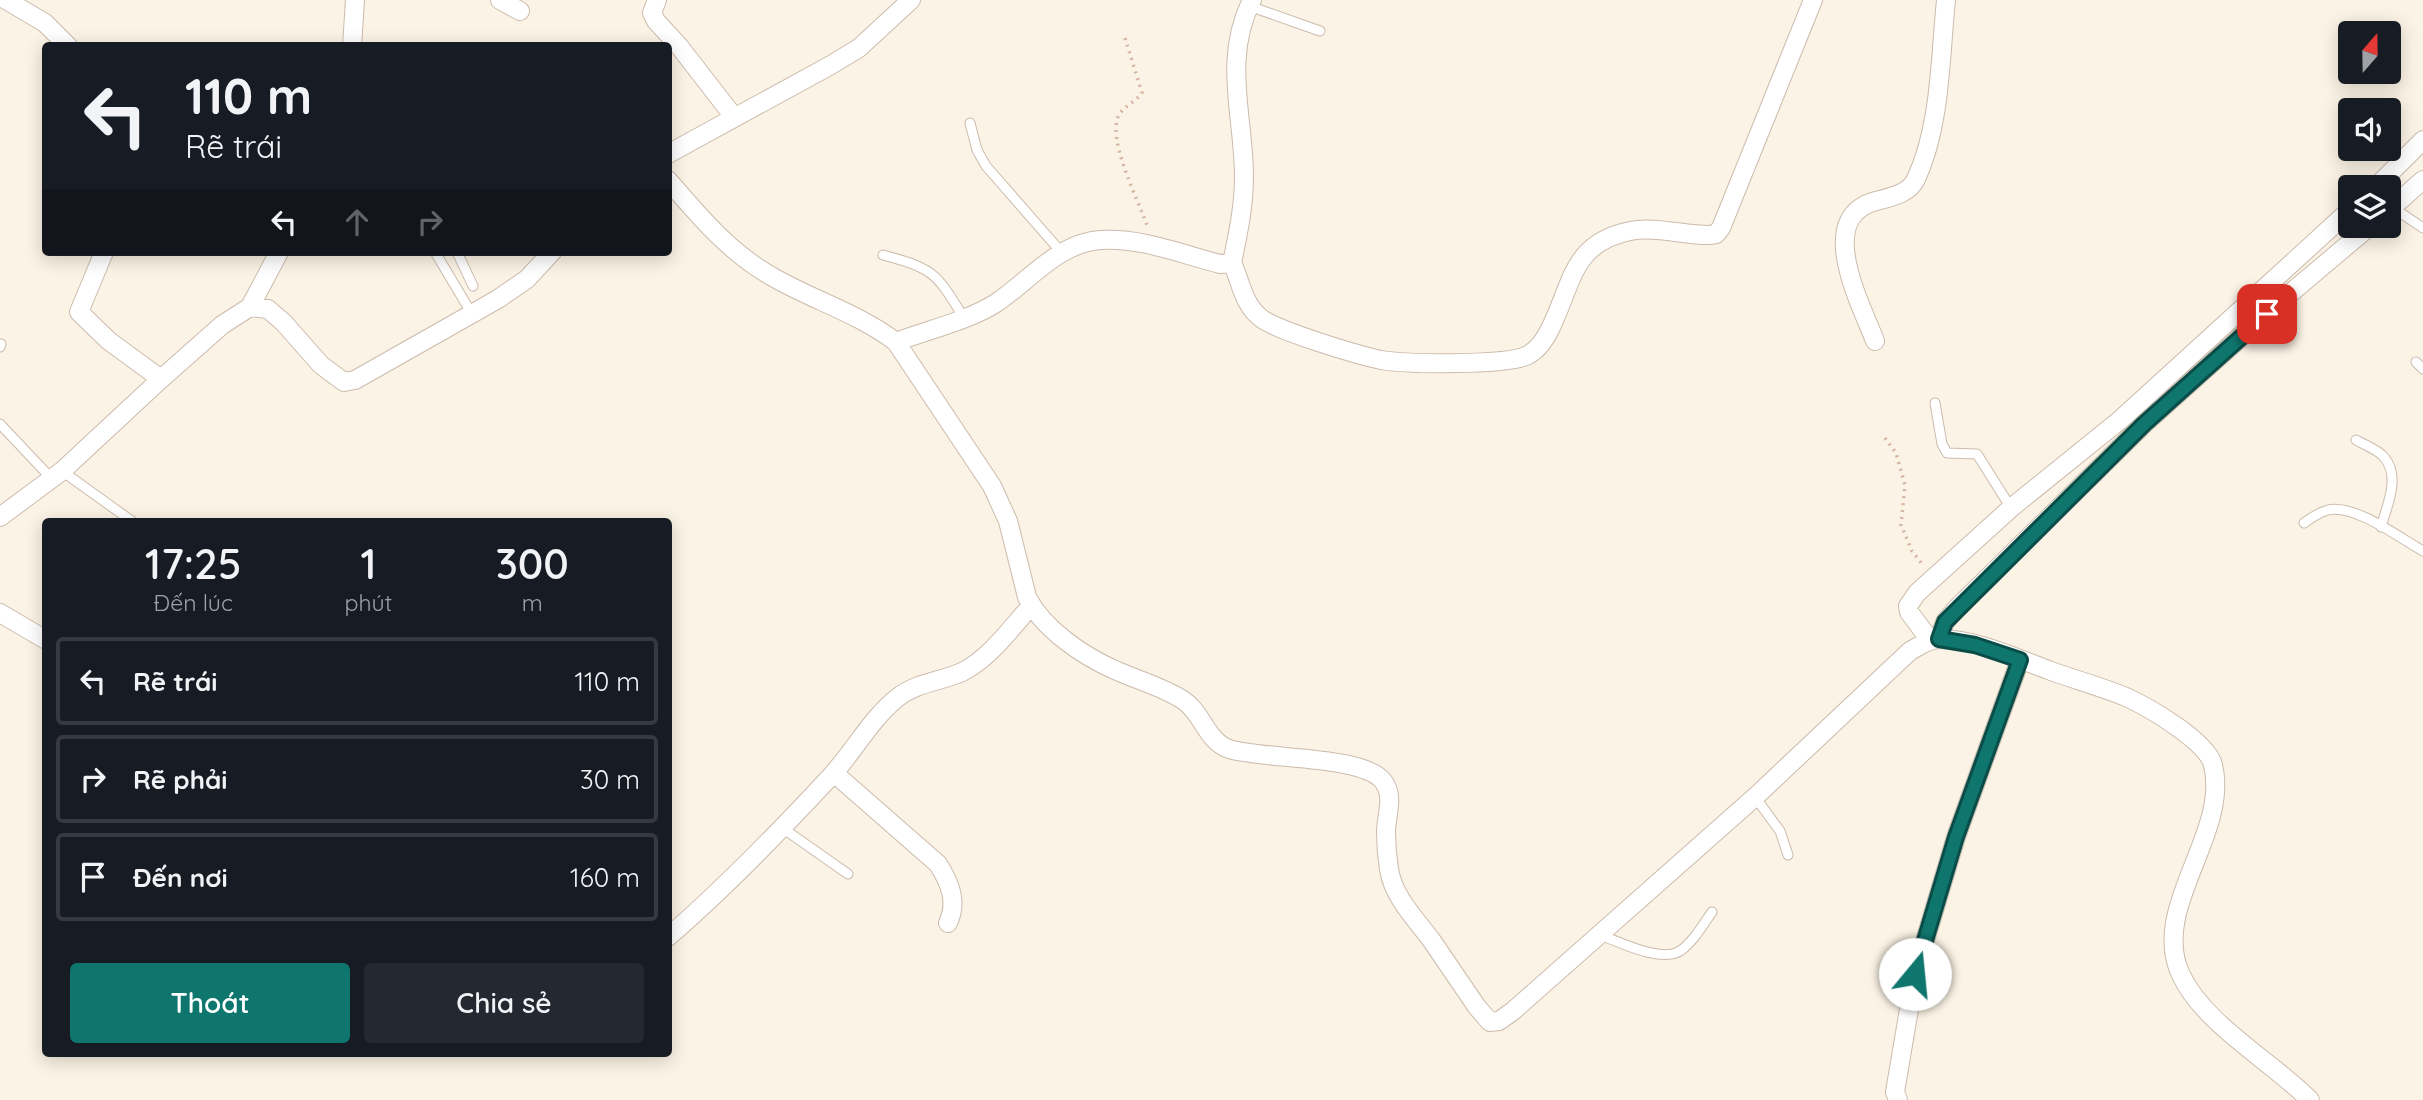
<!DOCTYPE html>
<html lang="vi">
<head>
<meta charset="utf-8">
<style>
	:root { --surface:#171b24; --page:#242831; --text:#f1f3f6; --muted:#9ea1a6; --line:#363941; --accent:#0f766e }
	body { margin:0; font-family:Quicksand,sans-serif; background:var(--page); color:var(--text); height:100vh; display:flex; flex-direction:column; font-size:26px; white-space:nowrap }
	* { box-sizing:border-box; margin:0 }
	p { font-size:23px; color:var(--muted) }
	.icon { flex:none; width:38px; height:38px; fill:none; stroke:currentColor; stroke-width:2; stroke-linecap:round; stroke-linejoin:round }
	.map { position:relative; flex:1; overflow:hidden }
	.side { position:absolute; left:42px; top:518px; width:630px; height:539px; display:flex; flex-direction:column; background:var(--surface); border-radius:7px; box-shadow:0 4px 18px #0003 }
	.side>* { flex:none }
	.banner { position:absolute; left:42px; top:42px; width:630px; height:214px; border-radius:7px; box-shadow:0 4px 18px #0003; background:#171b24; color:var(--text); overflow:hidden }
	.needle { width:46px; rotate:20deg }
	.buttons { position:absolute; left:2338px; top:21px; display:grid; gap:14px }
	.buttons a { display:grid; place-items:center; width:63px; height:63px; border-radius:7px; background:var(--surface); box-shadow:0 4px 18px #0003; font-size:35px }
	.pin { position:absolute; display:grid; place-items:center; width:60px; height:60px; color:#fff; margin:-30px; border-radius:14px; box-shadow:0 4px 10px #0006 }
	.me { position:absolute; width:77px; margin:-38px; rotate:17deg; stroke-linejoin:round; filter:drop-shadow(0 0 5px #0008) }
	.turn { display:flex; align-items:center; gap:24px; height:147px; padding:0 28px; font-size:32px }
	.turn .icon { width:91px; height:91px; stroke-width:2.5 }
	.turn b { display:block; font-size:49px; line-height:60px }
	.lanes { display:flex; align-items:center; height:66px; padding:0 28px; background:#0003; justify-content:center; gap:35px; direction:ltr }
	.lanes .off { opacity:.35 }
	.eta { display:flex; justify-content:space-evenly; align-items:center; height:119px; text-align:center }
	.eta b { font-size:42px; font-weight:600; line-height:49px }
	.primary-button { display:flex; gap:14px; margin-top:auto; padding:14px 28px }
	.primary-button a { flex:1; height:80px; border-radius:7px; background:var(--accent); color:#fff; font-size:28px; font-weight:600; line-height:80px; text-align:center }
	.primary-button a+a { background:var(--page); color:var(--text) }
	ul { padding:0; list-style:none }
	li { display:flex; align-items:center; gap:21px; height:88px; margin:0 14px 10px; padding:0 14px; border:4px solid var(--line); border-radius:7px }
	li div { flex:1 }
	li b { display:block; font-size:26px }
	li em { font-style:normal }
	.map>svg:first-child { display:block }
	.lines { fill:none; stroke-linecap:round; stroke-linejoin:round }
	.lane-casing { stroke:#ccbbac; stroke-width:11 }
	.street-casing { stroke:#ccbbac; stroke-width:20 }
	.path { stroke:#d4b6a2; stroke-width:3.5; stroke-dasharray:2 5; stroke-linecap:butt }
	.lane { stroke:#fff; stroke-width:9 }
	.street { stroke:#fff; stroke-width:18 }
	.route-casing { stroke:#0a4d48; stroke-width:18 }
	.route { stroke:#0f766e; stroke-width:12 }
</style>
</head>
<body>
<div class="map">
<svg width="2423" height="1100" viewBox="0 0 2423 1100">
	<rect width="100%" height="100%" fill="#fbf3e5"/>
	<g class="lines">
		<g class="lane-casing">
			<path id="lane" d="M1249,6L1320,31
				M970,123L977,150L986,166L1062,253
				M2392,207L2423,228
				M435,252L472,314
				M457,252L473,286
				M883,255C935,269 936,273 964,318
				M0,347L1,344
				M2416,362L2423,369
				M1935,403L1942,444L1947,453L1977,454L2011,508
				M0,424L51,478
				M2356,440C2365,445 2378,450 2384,457C2401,477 2387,505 2381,527
				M62,471L133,522
				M2304,523C2311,518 2320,512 2328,510C2355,504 2400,538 2423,551
				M1755,797L1780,831L1788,855
				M781,827L848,874
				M1600,935C1620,942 1660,963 1680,951C1693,942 1703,925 1712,912"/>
		</g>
		<g class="street-casing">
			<path id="street" d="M6,0L45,23L68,46
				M500,0L520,11
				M657,0L652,13L656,21L679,46L734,117
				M352,46L355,0
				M668,154L831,65L859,48L911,0
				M668,180C699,216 729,252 771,276C812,300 858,313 896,342L992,486L1008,521L1027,597C1043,629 1083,656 1115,670C1137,680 1163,687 1183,700C1203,713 1206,741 1229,749C1264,760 1363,755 1383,781C1395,796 1386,816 1386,832C1386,845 1387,857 1389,869C1393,897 1416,919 1432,941C1447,963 1462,985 1477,1007L1490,1022L1499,1021L1513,1011L1755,797L1910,651C1920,646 1928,639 1939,639C1976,639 2016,658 2051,671C2076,680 2102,687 2126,697C2148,707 2207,741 2213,765C2230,834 2149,908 2181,975C2204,1024 2271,1061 2310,1100
				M2376,187L2423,140
				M2389,210L2423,180
				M104,252L79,312L109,341L161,379
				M1232,263C1238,234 1244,206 1244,177C1244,116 1222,59 1252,0
				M250,307L279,252
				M1875,341C1861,304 1814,217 1876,201C1891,197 1909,194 1916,179C1941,125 1940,58 1946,0
				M896,342C927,330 968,321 996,303C1028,282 1058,243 1100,240C1140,237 1181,254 1220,264L1232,263C1241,281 1243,305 1261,318C1277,331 1358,355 1381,360C1405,364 1508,366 1528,355C1539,349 1546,338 1551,327C1573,282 1572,243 1630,231C1654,226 1683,235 1709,235L1716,234L1721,228L1813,0
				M0,517L62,471L161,379L222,325L250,307L268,309L284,323L321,365L344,382L355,380L498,299L527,279L552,252
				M0,613L46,640
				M1939,639L1945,622L1957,608L2144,424L2287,296L2370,226
				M1930,640L1909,612L1908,606L1917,593L2011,508L2120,420L2350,210
				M834,773L938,864C950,883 958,902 948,923
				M668,937C726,887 780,831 832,775C854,751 871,719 897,698C917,682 940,682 962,672C989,659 1011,628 1031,606
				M1898,1100L1895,1092L1915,974L1956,837L2020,660"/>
		</g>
		<path class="path" d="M1125,38L1142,93C1135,102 1124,106 1119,115C1106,137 1138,200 1147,225
			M1885,438L1896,453L1905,485L1901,525L1912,551L1923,565"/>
		<use href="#lane" class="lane"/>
		<use href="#street" class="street"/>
	</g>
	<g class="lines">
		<g class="route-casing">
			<path id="route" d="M1915,974L1956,837L2020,660L1975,645L1939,639L1945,622L2144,424L2267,314"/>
		</g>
		<use href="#route" class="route"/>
	</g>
</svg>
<div class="buttons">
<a><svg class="needle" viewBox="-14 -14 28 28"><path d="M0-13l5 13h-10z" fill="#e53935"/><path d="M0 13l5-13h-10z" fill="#9ea1a6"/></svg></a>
<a><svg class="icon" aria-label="sound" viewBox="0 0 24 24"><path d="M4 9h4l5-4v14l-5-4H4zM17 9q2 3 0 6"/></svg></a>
<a><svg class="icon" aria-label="layers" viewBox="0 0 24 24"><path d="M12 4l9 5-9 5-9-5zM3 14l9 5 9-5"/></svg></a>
</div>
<div class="pin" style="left:2267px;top:314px;background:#d93025"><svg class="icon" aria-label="arrive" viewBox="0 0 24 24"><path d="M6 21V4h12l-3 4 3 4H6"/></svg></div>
<svg class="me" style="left:1915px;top:974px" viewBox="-20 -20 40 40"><circle r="19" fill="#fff"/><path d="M0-13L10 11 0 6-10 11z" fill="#0f766e"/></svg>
<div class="banner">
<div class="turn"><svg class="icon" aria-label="left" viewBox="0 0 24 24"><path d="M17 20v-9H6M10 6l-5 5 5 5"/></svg><div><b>110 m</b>Rẽ trái</div></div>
<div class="lanes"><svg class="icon" aria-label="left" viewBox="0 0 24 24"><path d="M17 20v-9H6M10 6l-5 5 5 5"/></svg><svg class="icon off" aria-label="ahead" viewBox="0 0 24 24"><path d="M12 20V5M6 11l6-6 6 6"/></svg><svg class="icon off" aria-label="right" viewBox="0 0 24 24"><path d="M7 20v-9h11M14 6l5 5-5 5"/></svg></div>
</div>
<section class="side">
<div class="eta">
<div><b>17:25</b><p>Đến lúc</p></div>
<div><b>1</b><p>phút</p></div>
<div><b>300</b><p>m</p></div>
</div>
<ul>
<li><svg class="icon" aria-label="left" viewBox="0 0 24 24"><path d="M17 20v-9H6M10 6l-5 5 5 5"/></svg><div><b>Rẽ trái</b></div><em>110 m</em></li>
<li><svg class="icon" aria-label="right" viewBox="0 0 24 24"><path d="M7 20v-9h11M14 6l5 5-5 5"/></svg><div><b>Rẽ phải</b></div><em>30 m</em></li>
<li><svg class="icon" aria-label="arrive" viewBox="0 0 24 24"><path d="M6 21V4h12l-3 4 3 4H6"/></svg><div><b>Đến nơi</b></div><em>160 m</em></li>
</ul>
<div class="primary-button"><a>Thoát</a><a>Chia sẻ</a></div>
</section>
</div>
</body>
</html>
